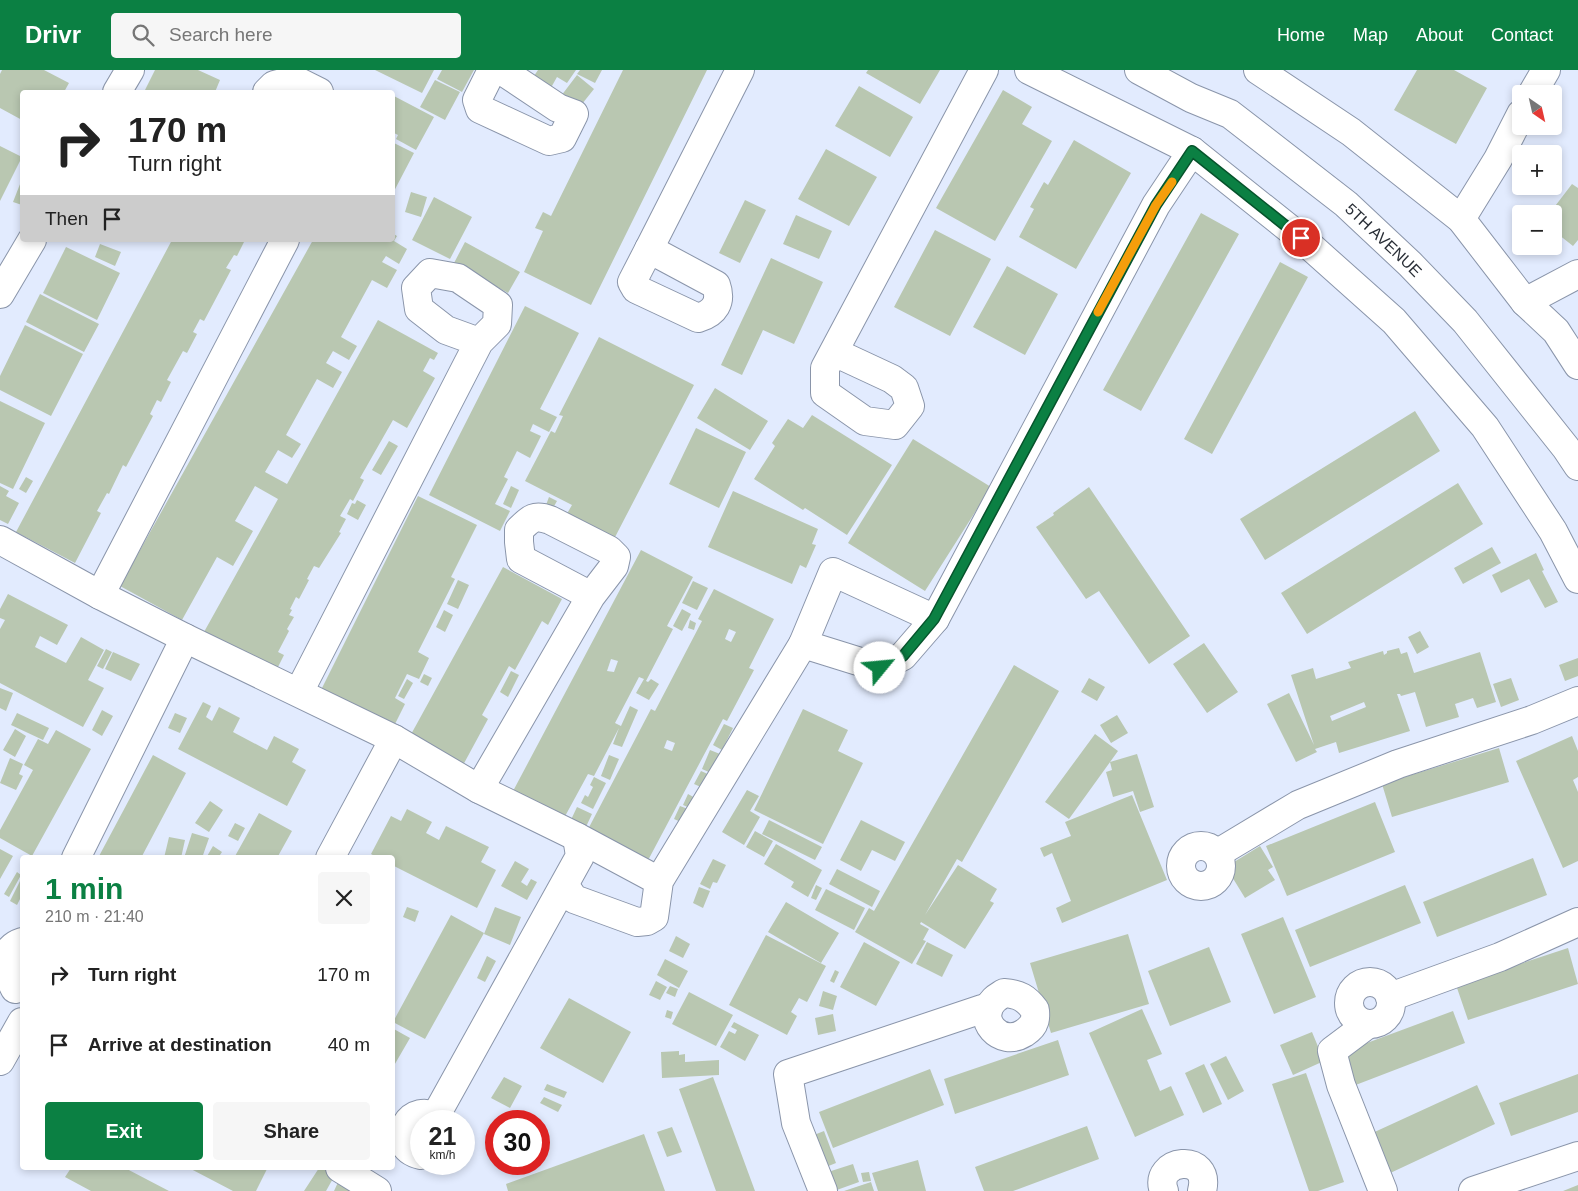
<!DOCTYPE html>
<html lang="en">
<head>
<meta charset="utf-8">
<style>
	:root { --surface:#fff; --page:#f6f6f6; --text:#222; --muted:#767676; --accent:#0b8043 }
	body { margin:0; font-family:Arial,sans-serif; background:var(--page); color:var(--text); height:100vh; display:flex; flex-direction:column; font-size:19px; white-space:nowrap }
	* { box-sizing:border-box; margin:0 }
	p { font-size:16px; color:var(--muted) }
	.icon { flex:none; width:28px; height:28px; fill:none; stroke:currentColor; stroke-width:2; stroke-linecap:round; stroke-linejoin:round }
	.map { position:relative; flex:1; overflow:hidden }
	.drawer { position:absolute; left:20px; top:785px; width:375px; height:315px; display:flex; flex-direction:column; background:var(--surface); border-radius:5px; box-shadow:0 2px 8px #0003 }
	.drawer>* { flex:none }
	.hud { position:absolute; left:20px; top:20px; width:375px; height:152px; border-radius:5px; box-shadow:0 2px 8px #0003; background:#fff; color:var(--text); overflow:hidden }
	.needle { width:32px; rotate:146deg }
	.tools { position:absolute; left:1512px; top:15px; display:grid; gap:10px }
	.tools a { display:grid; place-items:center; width:50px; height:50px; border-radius:5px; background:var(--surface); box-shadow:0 2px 8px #0003; font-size:25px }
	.speed { position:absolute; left:410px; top:1040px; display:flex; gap:10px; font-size:25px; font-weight:700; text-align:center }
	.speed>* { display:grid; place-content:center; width:65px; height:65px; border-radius:50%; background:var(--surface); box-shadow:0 2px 8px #0003; line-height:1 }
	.speed small { font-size:12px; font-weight:400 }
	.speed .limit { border:8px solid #d22; background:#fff; color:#111 }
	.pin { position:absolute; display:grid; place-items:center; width:42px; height:42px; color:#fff; margin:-21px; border:2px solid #fff; border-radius:50%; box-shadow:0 1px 5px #0007 }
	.me { position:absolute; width:55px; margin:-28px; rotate:62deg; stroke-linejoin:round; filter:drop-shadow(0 0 4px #0008) }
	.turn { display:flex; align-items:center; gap:18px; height:105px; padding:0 25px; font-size:22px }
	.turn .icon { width:65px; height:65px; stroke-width:2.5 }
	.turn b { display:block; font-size:35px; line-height:42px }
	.then { display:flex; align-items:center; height:48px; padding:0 25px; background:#0003; gap:10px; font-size:19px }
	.round { display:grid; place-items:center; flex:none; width:52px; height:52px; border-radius:5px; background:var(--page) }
	.summary { display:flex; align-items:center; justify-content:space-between; height:85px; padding:0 25px }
	h1 { font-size:30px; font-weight:700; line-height:38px; color:var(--accent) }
	.cta { display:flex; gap:10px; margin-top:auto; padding:10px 25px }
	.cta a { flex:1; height:58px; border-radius:5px; background:var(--accent); color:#fff; font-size:20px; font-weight:700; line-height:58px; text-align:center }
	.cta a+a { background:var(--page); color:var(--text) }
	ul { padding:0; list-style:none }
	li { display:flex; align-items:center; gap:15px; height:70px; padding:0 25px }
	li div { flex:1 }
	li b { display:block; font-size:19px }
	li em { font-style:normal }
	header { display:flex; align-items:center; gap:30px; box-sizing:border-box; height:70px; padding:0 25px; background:var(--accent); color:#fff }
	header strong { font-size:24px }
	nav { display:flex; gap:28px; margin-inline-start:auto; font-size:18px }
	.search { width:350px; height:45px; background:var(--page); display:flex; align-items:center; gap:12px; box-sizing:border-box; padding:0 18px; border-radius:5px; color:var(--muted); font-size:19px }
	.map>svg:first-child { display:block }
	.building { fill:#b9c7b1; fill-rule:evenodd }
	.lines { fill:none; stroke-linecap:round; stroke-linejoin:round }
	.minor-casing { stroke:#8a95aa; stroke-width:30 }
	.minor { stroke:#fff; stroke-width:28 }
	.route-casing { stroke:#07532c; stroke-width:12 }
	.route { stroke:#0b8043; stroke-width:9 }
	.slow { stroke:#f59e0b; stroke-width:9 }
	.labels { text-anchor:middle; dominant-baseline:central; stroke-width:5; stroke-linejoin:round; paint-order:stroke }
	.street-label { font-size:16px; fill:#2a2f37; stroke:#e2ebfe }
</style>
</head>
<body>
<header>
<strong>Drivr</strong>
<div class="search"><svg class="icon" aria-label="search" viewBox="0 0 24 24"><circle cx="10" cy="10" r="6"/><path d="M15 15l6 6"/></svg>Search here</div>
<nav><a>Home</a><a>Map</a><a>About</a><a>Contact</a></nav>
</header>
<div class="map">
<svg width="1578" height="1121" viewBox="0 0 1578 1121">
	<rect width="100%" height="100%" fill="#e2ebfe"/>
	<path class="building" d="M2,0H44L69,13L64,22H22V50L0,38V4Z
		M155,0H198L220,10L215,22H144Z
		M375,0H434L422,23Z
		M442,0H474L462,22L437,9Z
		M538,0H576L567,13L557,7L548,23L530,12Z
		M580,0H602L595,13L577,4Z
		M623,0H707L591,235L524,202L543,161L535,158L543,142L551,146Z
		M868,0H940L920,34L866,3Z
		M1417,0H1454L1487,18L1456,74L1394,40Z
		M577,5L594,19L578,39L561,26Z
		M435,10L460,22L445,50L420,37Z
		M859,16L913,47L890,87L835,56Z
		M1003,20L1032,37L1022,54L1052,71L995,171L936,138Z
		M392,25L434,47L416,80L396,69L398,65L392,62Z
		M1074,70L1131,103L1076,199L1019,167L1034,139L1030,137L1044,112L1048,115Z
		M392,72L414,83L392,125Z
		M0,76L22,87L0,131Z
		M826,79L877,107L849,156L798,129Z
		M22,109V135L13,132Z
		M1572,114L1578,118V170L1573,176L1554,161V144H1549Z
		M411,122L427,127L421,147L405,142Z
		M434,127L472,147L450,189L412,170Z
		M745,130L766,140L740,193L719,183Z
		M1201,143L1239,164L1141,341L1103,320Z
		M796,145L832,161L819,189L783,174Z
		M935,160L991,189L950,266L894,237Z
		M392,163L397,166L394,171L407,179L399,194L386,186L382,192L397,200L387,218L372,210L341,267L357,276L349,290L333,281L326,293L342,302L333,318L317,309L286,365L301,374L292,388L278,380L265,402L287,414L378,250L438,283L434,290L430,288L423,301L435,308L407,358L393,350L360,408L364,410L353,431L350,429L340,446L346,449L339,462L341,463L319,498L314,496L307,509L309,510L299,529L296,527L290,539L292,540L289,545L294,547L287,559L289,561L278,582L284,585L276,601L204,562L278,429L255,416L235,451L253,461L233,496L217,487L182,550L120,516L313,170H392Z
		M172,170H245L237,186L234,185L226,198L231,200L204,251L200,249L193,262L197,264L187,283L183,281L167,310L171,312L161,332L157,330L150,344L153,346L126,397L123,395L109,424L107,423L97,441L101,443L75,493L16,462Z
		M465,172L520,202L508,223L454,193Z
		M100,174L121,182L115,196L95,187Z
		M66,177L120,203L97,250L43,223Z
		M771,188L823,212L794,274L763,260L742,305L721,295Z
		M1280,192L1308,207L1212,384L1184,369Z
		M1007,196L1058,224L1025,285L973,257Z
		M40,224L99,254L84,282L26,252Z
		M525,236L579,263L540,339L557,347L549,362L533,354L530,361L541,366L530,388L517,381L504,407L508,409L495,434L510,441L500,461L429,425Z
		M25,255L83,284L51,346L0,320V306Z
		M599,267L694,315L613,471L565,447L572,435L525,411L551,361L555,363L563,346L559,345Z
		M715,318L768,351L750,380L697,348Z
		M0,331L45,353L13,419L0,413Z
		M1415,341L1440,381L1265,490L1240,449Z
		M812,345L892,395L847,465L805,438L803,440L754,409L775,376L772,373L788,349L803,358Z
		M696,358L746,382L719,438L669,414Z
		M913,369L991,417L925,521L848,473Z
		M389,371L398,376L381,405L372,400Z
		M26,407L33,411L26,423L19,419Z
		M1458,413L1483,454L1307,564L1281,523Z
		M0,416L9,421L6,426L19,433L8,454L0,450Z
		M511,416L519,420L511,438L503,434Z
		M1089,417L1190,566L1149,594L1099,521L1086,529L1036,457L1054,445L1053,443Z
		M733,421L818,459L812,474L816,475L806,498L800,495L792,514L708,477Z
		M418,426L477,455L451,507L455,509L418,582L429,588L419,609L407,604L395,628L405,634L395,654L385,649L382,655L319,624Z
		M549,427L557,431L553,438L546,435Z
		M357,430L366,435L358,450L347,444L352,433L355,434Z
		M1492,477L1501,493L1463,514L1454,498Z
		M641,480L693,507L667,556L673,559L646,611L648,612L651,609L659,614L649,630L636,623L644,609L639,607L615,653L621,656L630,636L638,640L622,677L613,674L619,658L594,706L588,704L563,750L512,723ZM611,589L618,591L614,602L607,601Z
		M1536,483L1544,500L1542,501L1558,532L1545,538L1529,509L1501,523L1492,505Z
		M503,497L562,529L548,555L542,551L515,600L509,596L482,645L488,649L462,697L409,668Z
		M458,510L469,515L458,539L447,534Z
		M693,511L708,518L697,540L682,533Z
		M714,519L774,549L749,598L754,600L727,651L723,649L645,796L585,765L651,639L655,641L702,551L698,549ZM729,559L736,562L731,572L725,569ZM667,670L675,673L672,681L664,678Z
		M8,524L68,555L57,575L40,566L35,577L66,593L81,567L104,580L88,610L104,618L83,657L0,613V559L5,550L0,548V539Z
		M682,539L691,544L682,561L673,556Z
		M444,540L453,545L445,562L436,557Z
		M690,550L696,553L694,560L688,558Z
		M1420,561L1429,577L1417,584L1408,567Z
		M1204,573L1238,622L1207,643L1173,594Z
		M1399,578L1401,584L1407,582L1414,603L1480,582L1496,632L1477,638L1473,628L1455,634L1459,647L1426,657L1415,622L1401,626L1400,624H1397L1410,661L1339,683L1336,672L1315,679L1317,682L1296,692L1267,634L1289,623L1314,675L1291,605L1313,598L1316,609L1351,598L1348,592L1383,581L1384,585L1387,583V581ZM1364,632L1366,637L1332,651L1330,646Z
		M106,579L112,582L103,599L97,596Z
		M113,582L140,594L131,611L105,599Z
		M1578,588V606L1565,611L1559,595Z
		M1014,595L1059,621L962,792L957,789L925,845L958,795L997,819L990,831L994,833L965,879L921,852L920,854L929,859L923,870L926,871L912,894L855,862L869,838L874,841Z
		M511,601L519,605L508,627L500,622Z
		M424,604L432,608L428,616L420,612Z
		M1089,608L1105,617L1097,631L1081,622Z
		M1511,608L1519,630L1501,637L1493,614Z
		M407,609L413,613L404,629L398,626Z
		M0,618L13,623L6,641L0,638Z
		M203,632L211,636L206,647L212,651L219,637L240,648L233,662L267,680L274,666L299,679L292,692L306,700L287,736L178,679Z
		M803,639L848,660L838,681L863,693L823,774L754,740Z
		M102,640L113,646L102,666L92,660Z
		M17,643L49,658L43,670L11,655Z
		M175,643L187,648L180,663L168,658Z
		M1117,645L1128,663L1111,673L1100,655Z
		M724,654L733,658L722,680L713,675Z
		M15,659L26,666L15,687L3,680Z
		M56,660L91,679L32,786L0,768V760L33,700L24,695L38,669L48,674Z
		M1095,664L1118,681L1069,749L1045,732Z
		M1572,666L1578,681V707L1573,710L1578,722V791L1563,798L1516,691Z
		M1499,678L1509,712L1392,747L1382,714Z
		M710,680L720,684L711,703L702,699Z
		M1137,684L1154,737L1140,742L1133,721L1113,727L1106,702L1112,700L1110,692Z
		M153,685L186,703L141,788H98Z
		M609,685L619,689L610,710L601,706Z
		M10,688L23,694L19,704L23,706L16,720L0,713Z
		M701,701L710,705L703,718L694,714Z
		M594,707L606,713L593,739L581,733L585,725L588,727L593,717L590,715Z
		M747,720L759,726L750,741L760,747L744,775L722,762Z
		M688,724L697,729L692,739L683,735Z
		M1132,725L1167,810L1062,853L1056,838L1071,831L1052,783L1044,787L1040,778L1071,766L1065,752Z
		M210,731L223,740L209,762L195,753Z
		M1375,732L1395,782L1287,826L1266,776Z
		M680,736L688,739L683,753L674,749Z
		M577,737L592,744L584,761L569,754Z
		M407,739L432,752L426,763L439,770L446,756L489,777L481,792L496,800L477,838L392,795V788H378L371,784L391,746L401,751Z
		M259,743L292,761L277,788H234Z
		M769,750L822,777L815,790L762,764Z
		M861,750L905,772L895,791L872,780L861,801L840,790Z
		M235,753L245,758L238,771L228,766Z
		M755,761L773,771L764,787L746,777Z
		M192,763L209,768L202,788H184Z
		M169,767L185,770L181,788H164Z
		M776,774L822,800L808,827L791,817L794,812L764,794Z
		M213,776L222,782L218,788H206Z
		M1260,776L1273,797L1268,800L1275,810L1245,828L1226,797Z
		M0,779L13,786L0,809Z
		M1533,788L1547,825L1437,867L1423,832Z
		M713,789L726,795L717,813L713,812L710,819L700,814Z
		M515,791L529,799L521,812L527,816L531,809L537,812L527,830L501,816Z
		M837,799L880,821L872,837L829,814Z
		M17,802L21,805L9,827L4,824Z
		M22,807V825L17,835L10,831Z
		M816,815L822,818L816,830L811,828Z
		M1405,815L1421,853L1310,897L1295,860Z
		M699,817L710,821L703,838L693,833Z
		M826,819L865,838L854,860L815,840Z
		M786,832L839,863L821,893L768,862Z
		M407,837L419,841L415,852L403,847Z
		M495,837L521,847L510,875L484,864Z
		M451,845L484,863L425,969L393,952Z
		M1283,847L1316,927L1274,944L1241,864Z
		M1128,864L1149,934L1051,963L1030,893Z
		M766,865L826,896L807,932L799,928L791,942L797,946L787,965L729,935Z
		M676,866L690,874L683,888L669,881Z
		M864,872L900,892L876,936L840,917Z
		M927,872L953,885L942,907L916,894Z
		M1209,877L1231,932L1170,956L1148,901Z
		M1568,878L1578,914L1468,950L1456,915Z
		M487,886L496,891L485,912L477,908Z
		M665,889L688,901L679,918L657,905Z
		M835,900L839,902L834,913L830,911Z
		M656,911L667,917L660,930L649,925Z
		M670,916L678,919L675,927L666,923Z
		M823,921L837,926L833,940L819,936Z
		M689,922L733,945L716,976L672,954Z
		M569,928L631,962L603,1013L540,978Z
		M1142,939L1162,984L1147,990L1160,1021L1171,1016L1184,1045L1135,1067L1089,963Z
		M667,940L673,942L671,949L665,947Z
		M1453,941L1465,973L1353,1016L1340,983Z
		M833,944L836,961L818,965L815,948Z
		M734,952L759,965L745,991L720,977L729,961L735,964L737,960L731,957Z
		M392,958L410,968L392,999Z
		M1312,962L1324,991L1293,1005L1280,975Z
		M1058,970L1069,1005L955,1044L944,1009Z
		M679,981V985L685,984V992L719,990V1005L662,1008L661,982Z
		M1226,986L1244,1021L1228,1030L1210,994Z
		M1204,994L1222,1034L1203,1043L1185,1003Z
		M930,999L944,1035L833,1078L819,1042Z
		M1306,1003L1344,1112L1318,1121H1309L1272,1014Z
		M1578,1004V1042L1511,1066L1499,1033Z
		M504,1007L522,1016L510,1038L491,1028Z
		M713,1007L755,1121H716L679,1019Z
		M547,1014L567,1022L564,1028L544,1020Z
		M1477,1015L1495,1054L1386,1105L1368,1065Z
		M544,1027L562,1035L558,1042L540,1033Z
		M1087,1056L1099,1089L1013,1121H984L975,1097Z
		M672,1057L682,1082L667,1087L657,1062Z
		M824,1061L836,1093L826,1097L814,1065Z
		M644,1064L665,1121H508L506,1114Z
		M918,1090L926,1121H878L872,1103Z
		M853,1094L859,1112L834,1121L828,1102Z
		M71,1098H125L169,1121H91L65,1107Z
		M189,1098H263L267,1099L256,1121H233Z
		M319,1098H322L335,1105L326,1121H304Z
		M869,1102L871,1111L863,1112L861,1103Z
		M340,1108L353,1121H334Z
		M871,1112L874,1121H844Z
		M1578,1115V1121H1563Z"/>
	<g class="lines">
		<g class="minor-casing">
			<g id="minor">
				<path d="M492,0L477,30L480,39L549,71L562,68L574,44L558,38L501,0"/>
				<path d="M1029,0L1192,81L1301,168L1394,251L1485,357L1553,461L1578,509"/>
				<path id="s1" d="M1139,0L1191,28L1230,44L1346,134L1410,194L1465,251L1566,378L1578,396"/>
				<path d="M1258,0L1351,62L1461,149L1525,232L1556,261L1578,295"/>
				<path d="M117,22L130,0"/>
				<path d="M267,22L274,15L295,10L319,22"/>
				<path d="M1532,24L1546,0"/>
				<path d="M1461,149L1498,89L1521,44"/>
				<path d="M649,179L716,215C722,232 715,243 698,248L636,219L632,212Z"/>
				<path d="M649,179L740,0"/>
				<path d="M0,224L32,170"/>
				<path d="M1525,232L1578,204"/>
				<path d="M834,282L892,309L904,318L910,336L895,355L865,351L825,323V298L984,0"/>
				<path d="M0,470L100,525L185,568L394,669L479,719L577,767L659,811"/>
				<path d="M100,525L285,170"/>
				<path d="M803,574L880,598L903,586L935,549L1156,135L1192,81"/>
				<path d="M299,622L479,272L497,254L498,235L458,208L430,203L416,218L419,239L446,260L479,272"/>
				<path d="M479,719L591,526L614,496L616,487L609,480L550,450C534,444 530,449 519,460V472L521,489L591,526"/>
				<circle cx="1201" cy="796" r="20"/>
				<path d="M1218,783L1298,735L1398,694L1532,650L1578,631"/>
				<path d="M76,788L185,568"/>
				<path d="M330,788L394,669"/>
				<path d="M565,816L574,829L637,852L647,851L654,847L659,811L803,574L833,502L935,549"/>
				<path d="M22,872C0,879 5,900 15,919L22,917"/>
				<circle cx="1370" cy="933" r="21"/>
				<path d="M1004,923C1019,924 1026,928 1035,940C1035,943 1036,949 1034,952C1033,956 1027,961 1024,963C1000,978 975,949 994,930C997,927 1001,925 1004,923Z"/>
				<path d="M1390,927L1500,887L1578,852"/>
				<path d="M1368,954L1332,981L1341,1015L1383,1121"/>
				<path d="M0,991L22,952"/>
				<path d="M435,1047L580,786L577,767"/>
				<path d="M421,1085C383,1077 412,1025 440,1051"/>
				<path d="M340,1098L377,1121"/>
				<path d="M823,1121L796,1053L788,1004L982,939L988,940"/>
				<path d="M1164,1121C1152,1089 1212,1081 1202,1121"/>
				<path d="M1473,1121L1578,1086"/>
			</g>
		</g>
		<use href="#minor" class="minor"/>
	</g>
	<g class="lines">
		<g class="route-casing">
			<path id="route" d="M880,598L903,586L934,549L1156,135L1192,81L1301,168"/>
		</g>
		<use href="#route" class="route"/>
		<path class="slow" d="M1098,242L1156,135L1172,112"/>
	</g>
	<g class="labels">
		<g class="street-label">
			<text stroke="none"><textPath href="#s1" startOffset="300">5TH AVENUE</textPath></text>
		</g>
	</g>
</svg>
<div class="tools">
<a><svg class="needle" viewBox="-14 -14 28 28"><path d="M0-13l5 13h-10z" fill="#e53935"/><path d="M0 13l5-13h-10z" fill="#767676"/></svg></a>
<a>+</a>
<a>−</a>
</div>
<div class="speed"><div>21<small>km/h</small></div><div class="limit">30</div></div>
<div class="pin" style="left:1301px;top:168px;background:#d93025"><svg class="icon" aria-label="arrive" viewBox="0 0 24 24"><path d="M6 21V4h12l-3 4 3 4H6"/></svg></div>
<svg class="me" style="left:880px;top:598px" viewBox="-20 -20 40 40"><circle r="19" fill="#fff"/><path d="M0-13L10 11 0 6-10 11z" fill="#0b8043"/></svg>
<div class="hud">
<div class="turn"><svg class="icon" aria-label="right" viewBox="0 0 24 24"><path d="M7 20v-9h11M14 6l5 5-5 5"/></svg><div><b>170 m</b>Turn right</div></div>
<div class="then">Then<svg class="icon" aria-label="arrive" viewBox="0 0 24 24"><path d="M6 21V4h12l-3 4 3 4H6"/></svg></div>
</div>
<section class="drawer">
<div class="summary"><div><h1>1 min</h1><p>210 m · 21:40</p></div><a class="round"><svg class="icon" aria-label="close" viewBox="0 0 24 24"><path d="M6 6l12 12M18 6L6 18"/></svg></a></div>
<ul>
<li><svg class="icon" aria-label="right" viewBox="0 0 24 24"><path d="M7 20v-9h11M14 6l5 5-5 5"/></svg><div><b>Turn right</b></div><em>170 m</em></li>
<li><svg class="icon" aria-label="arrive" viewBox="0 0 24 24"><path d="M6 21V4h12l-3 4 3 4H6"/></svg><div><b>Arrive at destination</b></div><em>40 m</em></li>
</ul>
<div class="cta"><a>Exit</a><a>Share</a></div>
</section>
</div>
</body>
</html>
